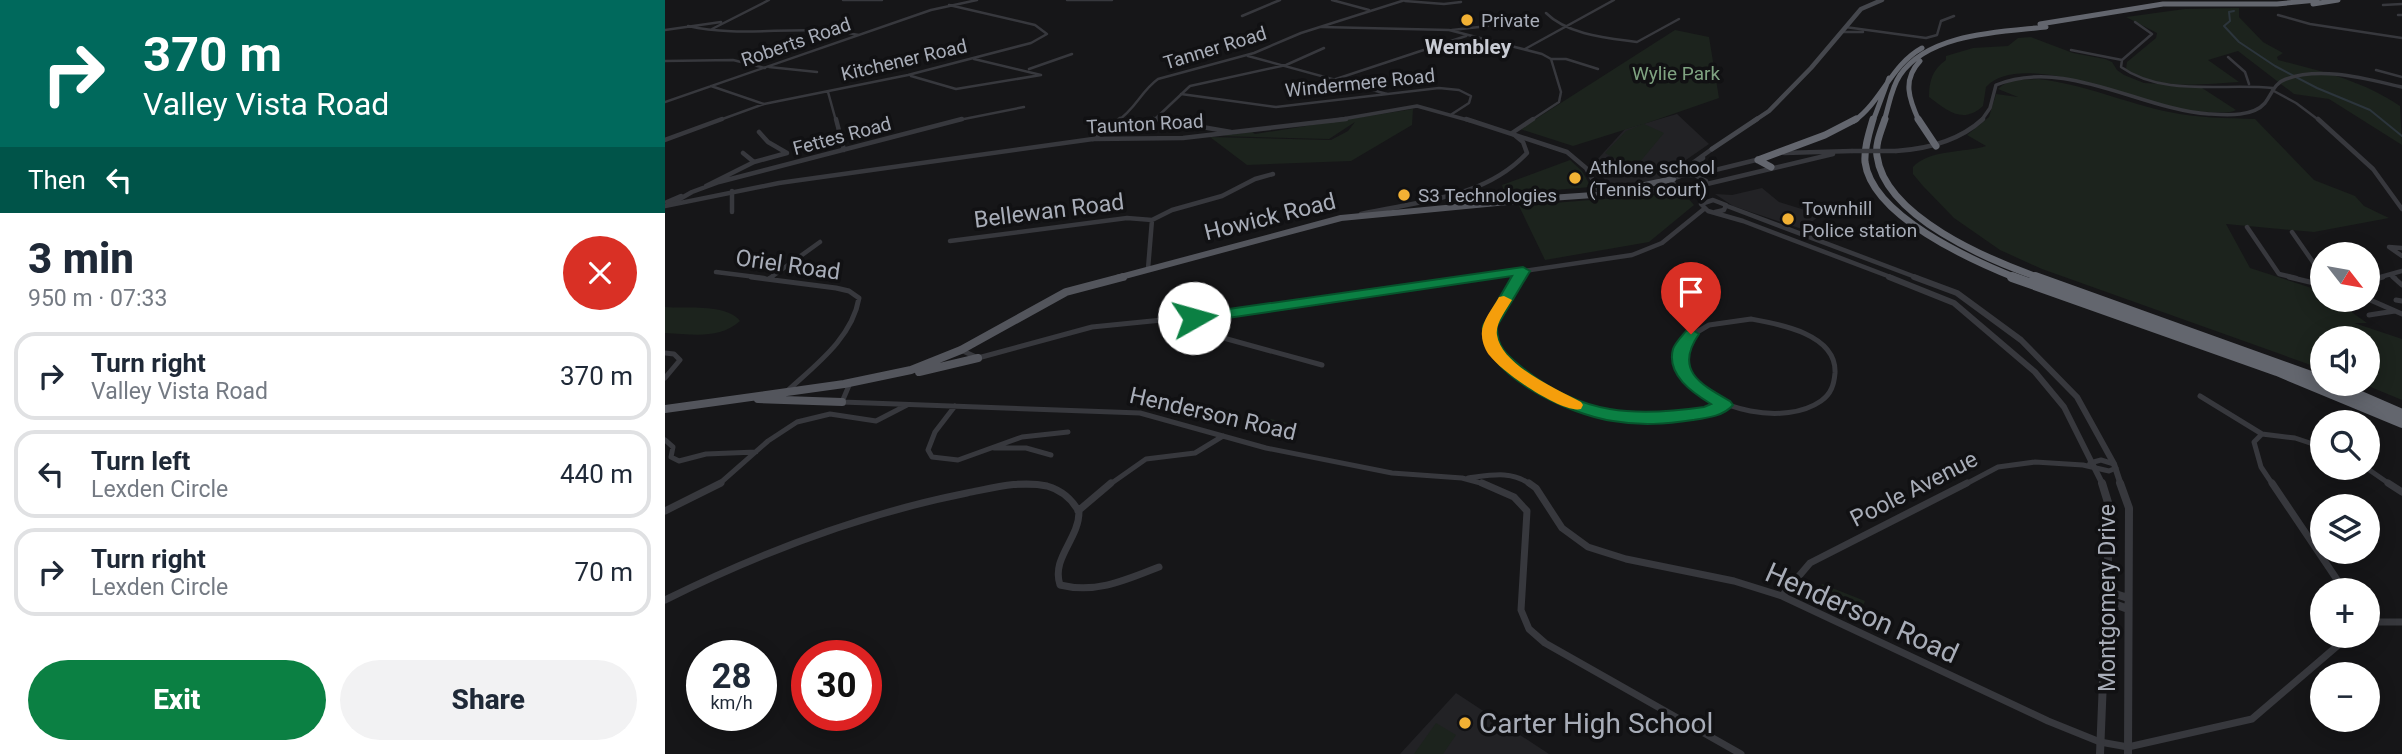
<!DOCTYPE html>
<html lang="en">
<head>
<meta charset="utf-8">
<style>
	:root { --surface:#fff; --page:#f2f2f3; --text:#1f2937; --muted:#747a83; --line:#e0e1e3; --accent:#0b8043 }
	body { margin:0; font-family:Roboto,sans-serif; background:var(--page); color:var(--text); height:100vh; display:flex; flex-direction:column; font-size:26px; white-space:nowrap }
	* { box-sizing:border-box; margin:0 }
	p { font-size:23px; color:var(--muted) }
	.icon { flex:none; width:38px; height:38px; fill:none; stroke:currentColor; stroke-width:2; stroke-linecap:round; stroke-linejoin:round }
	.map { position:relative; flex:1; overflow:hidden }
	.drawer { display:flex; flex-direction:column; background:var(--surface); width:665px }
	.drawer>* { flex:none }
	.banner { background:#00695c; color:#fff; overflow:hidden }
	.needle { width:46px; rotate:121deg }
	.tools { position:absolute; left:1645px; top:242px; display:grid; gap:14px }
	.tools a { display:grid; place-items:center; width:70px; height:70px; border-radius:50%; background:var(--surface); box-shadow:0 4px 18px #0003; font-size:35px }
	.speed { position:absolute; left:21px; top:640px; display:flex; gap:14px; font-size:35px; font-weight:700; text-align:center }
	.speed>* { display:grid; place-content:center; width:91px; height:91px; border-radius:50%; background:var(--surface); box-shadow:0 4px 18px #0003; line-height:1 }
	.speed small { font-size:18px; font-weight:400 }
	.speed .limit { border:10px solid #d22; background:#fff; color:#111 }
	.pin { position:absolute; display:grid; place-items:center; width:60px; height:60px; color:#fff; margin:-72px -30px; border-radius:50% 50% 50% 0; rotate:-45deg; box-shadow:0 0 7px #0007 }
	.pin .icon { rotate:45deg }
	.me { position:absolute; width:77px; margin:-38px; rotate:83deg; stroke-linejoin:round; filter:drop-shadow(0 0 5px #0008) }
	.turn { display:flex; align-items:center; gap:24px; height:147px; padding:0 28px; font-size:32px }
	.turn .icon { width:91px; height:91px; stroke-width:2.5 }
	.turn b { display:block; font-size:49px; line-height:60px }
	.then { display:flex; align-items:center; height:66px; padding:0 28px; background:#0003; gap:14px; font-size:26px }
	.round { display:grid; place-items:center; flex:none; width:74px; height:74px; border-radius:37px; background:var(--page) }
	.headline { display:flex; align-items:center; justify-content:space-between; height:119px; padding:0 28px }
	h1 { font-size:42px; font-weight:800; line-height:52px }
	.cta { display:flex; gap:14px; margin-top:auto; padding:14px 28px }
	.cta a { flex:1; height:80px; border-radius:42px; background:var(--accent); color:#fff; font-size:28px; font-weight:800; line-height:80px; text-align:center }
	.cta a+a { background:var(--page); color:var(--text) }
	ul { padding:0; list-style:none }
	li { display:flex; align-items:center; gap:21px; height:88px; margin:0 14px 10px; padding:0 14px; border:4px solid var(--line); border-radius:21px }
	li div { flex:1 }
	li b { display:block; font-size:26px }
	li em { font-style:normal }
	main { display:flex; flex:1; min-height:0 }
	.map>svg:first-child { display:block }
	.built { fill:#222225 }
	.green { fill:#1c231d }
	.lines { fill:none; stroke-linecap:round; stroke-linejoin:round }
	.stream { stroke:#2c353c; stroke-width:2 }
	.minor-far3 { stroke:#37383d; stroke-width:2.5 }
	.minor-far2 { stroke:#37383d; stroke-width:4.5 }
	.minor-far1 { stroke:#37383d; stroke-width:5 }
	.minor { stroke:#37383d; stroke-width:7 }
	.tertiary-far3 { stroke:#37383d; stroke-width:3.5 }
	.tertiary-far2 { stroke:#37383d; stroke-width:4.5 }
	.tertiary-far1 { stroke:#37383d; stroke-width:6 }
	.tertiary { stroke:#37383d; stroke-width:8 }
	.secondary-far1 { stroke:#45474d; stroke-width:4.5 }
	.secondary { stroke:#45474d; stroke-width:5 }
	.primary-far1 { stroke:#53555c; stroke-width:6 }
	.primary { stroke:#53555c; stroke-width:8 }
	.motorway-far2 { stroke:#63666e; stroke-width:5 }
	.motorway-far1 { stroke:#63666e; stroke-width:7 }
	.motorway { stroke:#63666e; stroke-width:10 }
	.tertiary-bridge { stroke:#37383d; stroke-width:4.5 }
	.route { fill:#0b8043; stroke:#07532c; stroke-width:2 }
	.slow { fill:#f59e0b }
	.poi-dot { fill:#f2b134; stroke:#111113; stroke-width:2.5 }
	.labels { text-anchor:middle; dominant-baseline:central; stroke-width:7; stroke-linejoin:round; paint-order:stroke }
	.far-poi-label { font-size:19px; fill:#a8adb8; stroke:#111113; text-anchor:start }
	.far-street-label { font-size:19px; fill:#a8adb8; stroke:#111113 }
	.far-park-label { font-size:19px; fill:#7fa381; stroke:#111113 }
	.far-neighbourhood-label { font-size:21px; font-weight:bold; fill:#c9ccd4; stroke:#111113 }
	.street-label { font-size:23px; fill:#a8adb8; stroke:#111113 }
	.near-street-label { font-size:28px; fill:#a8adb8; stroke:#111113 }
	.near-poi-label { font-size:28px; fill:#a8adb8; stroke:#111113; text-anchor:start }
</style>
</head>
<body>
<main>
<section class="drawer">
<div class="banner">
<div class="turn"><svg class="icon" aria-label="right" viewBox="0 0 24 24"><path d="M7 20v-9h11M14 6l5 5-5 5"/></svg><div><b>370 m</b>Valley Vista Road</div></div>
<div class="then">Then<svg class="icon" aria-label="left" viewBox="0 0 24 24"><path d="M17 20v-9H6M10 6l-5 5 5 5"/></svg></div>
</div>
<div class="headline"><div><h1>3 min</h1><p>950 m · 07:33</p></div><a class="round" style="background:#d93025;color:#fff"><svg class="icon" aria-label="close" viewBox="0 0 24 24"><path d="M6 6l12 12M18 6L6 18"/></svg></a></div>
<ul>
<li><svg class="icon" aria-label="right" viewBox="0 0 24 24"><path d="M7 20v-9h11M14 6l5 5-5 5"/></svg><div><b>Turn right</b><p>Valley Vista Road</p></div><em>370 m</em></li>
<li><svg class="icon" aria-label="left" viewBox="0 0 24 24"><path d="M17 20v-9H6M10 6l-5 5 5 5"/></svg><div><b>Turn left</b><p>Lexden Circle</p></div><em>440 m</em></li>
<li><svg class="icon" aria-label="right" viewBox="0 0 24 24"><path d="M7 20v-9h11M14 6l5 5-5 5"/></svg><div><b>Turn right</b><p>Lexden Circle</p></div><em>70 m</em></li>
</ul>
<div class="cta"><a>Exit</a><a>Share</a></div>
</section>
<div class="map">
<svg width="1737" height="754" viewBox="0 0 1737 754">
	<rect width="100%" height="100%" fill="#161618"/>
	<path class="built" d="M1012,114L1044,144L992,180L943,186L930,162L960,129Z
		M1097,188L1114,202L1156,215L1137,229L1068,206L1050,194L1067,195Z
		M791,693L884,754H735Z"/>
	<path class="green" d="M1574,8V17L1598,42L1618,53L1612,57L1613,60C1658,72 1696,80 1735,106L1737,145L1664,99L1629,94L1573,51L1543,60L1574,82C1537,84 1494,91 1461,69L1462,62L1491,38L1492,33L1461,17L1520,9Z
		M1010,30L1044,37L1054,98L979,124L999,133L969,169L940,153L961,131L978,124L908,146L855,129Z
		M1366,37L1408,53L1440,59L1447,62L1452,70L1459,75L1479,83L1534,86L1571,110C1564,114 1554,112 1545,112C1535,112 1523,111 1513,109C1470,101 1355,49 1321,87L1318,106C1297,125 1282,110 1264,97C1264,80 1268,69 1281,60V56L1308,48L1343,46L1353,38Z
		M1373,79C1419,84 1460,103 1504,112C1532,118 1562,118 1590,119L1649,180L1690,196L1699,206L1724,218L1649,232L1561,224L1585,268L1656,291L1657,299H1668L1702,323H1689L1737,339V400L1696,383H1703V338H1657V369L1377,269L1335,250L1289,218L1258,186L1248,174V167C1265,149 1299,153 1321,146L1302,135L1324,117L1331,94L1353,97L1333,89C1343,78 1359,80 1373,79Z
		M748,109L747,125L686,161L582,165L545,137L666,140L683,131L690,122L664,139L555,136L587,132L590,134Z
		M905,160L917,171L926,187L840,194L837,185Z
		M1008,193L1022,197L1029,205L984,242L880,260L854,206Z
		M0,307C21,309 61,303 75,321C54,340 26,334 0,333Z
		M602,418L635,426L624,439L590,431Z
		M1157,584L1200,601L1195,615L1151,598Z
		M771,723L791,735L778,754H749Z"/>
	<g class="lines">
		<path class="stream" d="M1569,11L1564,12L1565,21L1559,26L1574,42L1610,66L1652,88L1705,110L1737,136"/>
		<path class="minor-far3" d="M178,0H217
			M402,0H447
			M667,0L704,10
			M740,1L779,4L796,2
			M1718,5L1737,4
			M881,13C903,35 943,38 972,42L1014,19
			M1613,15L1645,24L1737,38
			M1733,15H1737
			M577,16L615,0
			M1470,22L1487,34L1457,60L1456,67C1498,97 1559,83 1608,88
			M23,26C79,39 138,23 194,35
			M657,27L784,30L877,54L886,59L896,92L894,102L865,121
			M1180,27L1261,38L1272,35L1276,21L1289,16
			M47,29L104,0
			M0,30L56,22
			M787,30L823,26
			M1177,32H1198
			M860,49L949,0
			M1406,50L1457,60
			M583,56L722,94
			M1563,57L1580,72L1584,84
			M886,59H901L933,69
			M0,61L68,60L100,68
			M104,67L152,72
			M364,69L407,54
			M1711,70L1737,77
			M246,76L291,89L376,75L309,59
			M671,79L801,36
			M46,86L99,104
			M1607,90L1631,103L1655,121
			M163,92L171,121
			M516,94L611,107L774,88L794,90L806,96L804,103L787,114
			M0,102L266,10L312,0
			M490,119L502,121
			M52,121L99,104L243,75L366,43L382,34L370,25L284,5
			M289,121L359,107
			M452,121C470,110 476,91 493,79L589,53L636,33L740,0
			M482,121L490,119L525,86L621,65L659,48"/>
		<path class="minor-far2" d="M171,119L179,150
			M491,119L566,132
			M1653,119L1708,169L1737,209
			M443,130L489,119
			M428,139L455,119
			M0,140L57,119
			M89,162L122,153L103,142L94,132
			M41,186L89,162L78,153
			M67,191V212
			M6,204L27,192L54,182L297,119
			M696,214C754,201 819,199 862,153L858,142L847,133L868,119
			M1582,227L1614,274L1631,278
			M1627,232L1657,275
			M285,241L462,218L487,220L507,210L557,196L590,179L608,174
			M1737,248L1724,247L1737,256
			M483,269L487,220
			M51,272L99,278
			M1726,275L1730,278
			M105,278L155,242
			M812,278L967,255L997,243L1039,209
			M853,278L858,271
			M1712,278L1737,271"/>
		<path class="minor-far1" d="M86,277L171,288L184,291L194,298C187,339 149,366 120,393
			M854,277C842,294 821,316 824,338C826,354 843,366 855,374C916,418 989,431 1059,405
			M1624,277L1657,285
			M1728,277L1737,285
			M104,279L107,277
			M1703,281L1718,277
			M1703,299L1737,314
			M1731,300L1737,301
			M1704,315L1730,311
			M529,318L534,329L544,334L657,365
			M1086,319C1114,324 1172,334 1170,373C1169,385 1166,394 1156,401C1120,426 1048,411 1023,376C1019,370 1017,362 1015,355L1022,338L1044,325Z
			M296,350L313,358L427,327L616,308L824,277
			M0,353L9,354L15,360L0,378
			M185,383L177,402L475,413L601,448L727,473L797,478L823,485
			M1535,396L1597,434
			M290,406L270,432L263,450L267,457L293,460L357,437L403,432
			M0,440L8,447L6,457L14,461L41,454L91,452
			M329,448H361L386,455
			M1425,463L1436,460L1449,464
			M1700,467L1726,485
			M803,478C826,475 847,470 866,485
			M53,485L103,441L132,422L165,414L211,421L242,405
			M350,485H373
			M444,485L481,459L530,453L558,436
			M1299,485L1333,467L1370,462L1418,465L1444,471L1451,468
			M1608,485L1596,467L1589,442L1597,434L1630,438L1657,447"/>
		<path class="minor" d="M817,483L849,497L862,511L856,610L864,629L880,643L1076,754
			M864,483L871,488L897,528L923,547L961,559L1069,581L1117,596L1383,721L1435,742L1463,747L1587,719L1685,635
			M1607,483L1679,590
			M1723,483L1737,492
			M0,511L56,483
			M413,511L446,483
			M1117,596L1145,563L1302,483
			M0,600C97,552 196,514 302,493C328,488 356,480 382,486C396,490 407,499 414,512C414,539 386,558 395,585C431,594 461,580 494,567
			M1703,622H1737"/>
		<path class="tertiary-far3" d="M666,121L752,106L806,121
			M1316,121L1325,108L1331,85C1401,57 1474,109 1544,114C1562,115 1588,117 1600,103C1607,94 1609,83 1621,79C1657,66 1701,79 1737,87"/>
		<path class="tertiary-far2" d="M801,119L902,152L921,168L936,195
			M1231,151C1262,149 1294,141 1318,119
			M1119,153L1187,151
			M1011,175L1047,149
			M1018,175H1030L1041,181L1039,188L1019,190L1007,183L1008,179Z
			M1027,175L1026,169L1038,158
			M1030,175L1095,159
			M1042,184L1168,154
			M2,202L16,196
			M0,206L114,183L428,139L518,138L681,119
			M1062,206L1253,278
			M1050,212L1059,210L1061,205L1048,200L1036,204L1043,211L1078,221L1228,278"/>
		<path class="tertiary-far1" d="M1224,277L1289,303L1370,372L1399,407L1438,485
			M1249,277L1292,293L1356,340L1412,397L1449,464L1456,485"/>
		<path class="tertiary" d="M1455,483L1464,508L1463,754
			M1441,591L1463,598
			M1441,601L1463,609
			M1435,754L1445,509L1437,483"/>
		<path class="secondary-far1" d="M1089,121L1104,111L1146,68L1196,9L1217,0"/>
		<path class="secondary" d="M1047,149L1092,119"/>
		<path class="primary-far1" d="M970,187L1008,179
			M452,278L676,218L885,198L1015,189"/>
		<path class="primary" d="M254,372L313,358
			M93,399L177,402
			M0,409L179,384L246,370L296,350L401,292L458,277"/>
		<path class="motorway-far2" d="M1648,4L1673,0
			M1375,24L1498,4H1612L1652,0
			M1189,121C1217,101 1226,65 1257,48
			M1208,121L1224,78
			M1219,121C1224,106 1226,88 1235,75C1264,33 1335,32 1381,27
			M1254,121C1244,99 1237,80 1255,61"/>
		<path class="motorway-far1" d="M1208,119C1204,133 1199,148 1200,162C1207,216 1306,260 1351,278
			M1220,119C1216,131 1210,144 1212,156C1220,217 1324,260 1375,278
			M1253,119L1271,146
			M1093,160L1160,135L1191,119
			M1093,160L1106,167"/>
		<path class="motorway" d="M1347,277L1612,371L1737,423
			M1370,277L1657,380
			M1666,383L1737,414"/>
		<path class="tertiary-bridge" d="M1187,151H1231"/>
	</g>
	<path class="route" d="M858,267L865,271L832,326C831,348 844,357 859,369C917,415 970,417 1039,407L1046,404C1028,393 1001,375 1008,349C1010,343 1017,336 1021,331L1026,329L1034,334C1009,370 1035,384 1065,401L1068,405C1059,416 1042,418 1028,420C1001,424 976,426 948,421C908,416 813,374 818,326L847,276L529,323L522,318L529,314Z"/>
	<path class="slow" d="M839,296L847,300C841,310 830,324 832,335C836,365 892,389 916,402L918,405L916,409C897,414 837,372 825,356C821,352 817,342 817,336C815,323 828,308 834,297Z"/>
	<g class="poi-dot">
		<circle cx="802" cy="20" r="7"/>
		<circle cx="910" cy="178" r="7"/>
		<circle cx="739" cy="195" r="7"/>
		<circle cx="1123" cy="219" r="7"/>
		<circle cx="800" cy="723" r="7"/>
	</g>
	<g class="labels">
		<g class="far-poi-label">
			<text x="816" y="20">Private</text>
			<text x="924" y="167">Athlone school<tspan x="924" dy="22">(Tennis court)</tspan></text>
			<text x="753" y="195">S3 Technologies</text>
			<text x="1137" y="208">Townhill<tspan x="1137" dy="22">Police station</tspan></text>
		</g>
		<g class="far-street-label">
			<text transform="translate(131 42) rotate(-19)">Roberts Road</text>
			<text transform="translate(550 48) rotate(-17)">Tanner Road</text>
			<text transform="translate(239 60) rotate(-13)">Kitchener Road</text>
			<text transform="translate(695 83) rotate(-6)">Windermere Road</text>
			<text transform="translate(480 124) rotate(-3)">Taunton Road</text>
			<text transform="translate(177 136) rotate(-15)">Fettes Road</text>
		</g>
		<g class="far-park-label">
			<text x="1011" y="73">Wylie Park</text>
		</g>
		<g class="far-neighbourhood-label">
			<text x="803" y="47">Wembley</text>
		</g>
		<g class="street-label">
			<text transform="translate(384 211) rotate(-7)">Bellewan Road</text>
			<text transform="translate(605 217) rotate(-14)">Howick Road</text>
			<text transform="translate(123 265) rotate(8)">Oriel Road</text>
			<text transform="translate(548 414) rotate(13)">Henderson Road</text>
			<text transform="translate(1249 489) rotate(-27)">Poole Avenue</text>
			<text transform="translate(1442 598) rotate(-90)">Montgomery Drive</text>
		</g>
		<g class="near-street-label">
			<text transform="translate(1197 613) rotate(24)">Henderson Road</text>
		</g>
		<g class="near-poi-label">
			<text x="814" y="723">Carter High School</text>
		</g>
	</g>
</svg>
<div class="tools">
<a><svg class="needle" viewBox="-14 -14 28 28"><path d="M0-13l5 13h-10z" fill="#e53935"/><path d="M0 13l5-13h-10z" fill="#747a83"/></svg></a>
<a><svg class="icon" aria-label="sound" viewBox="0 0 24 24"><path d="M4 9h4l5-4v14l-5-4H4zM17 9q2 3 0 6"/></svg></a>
<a><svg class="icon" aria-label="search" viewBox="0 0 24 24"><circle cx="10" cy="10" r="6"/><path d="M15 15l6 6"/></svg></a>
<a><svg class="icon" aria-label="layers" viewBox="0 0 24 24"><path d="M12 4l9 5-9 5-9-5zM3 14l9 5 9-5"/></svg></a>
<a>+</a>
<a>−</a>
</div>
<div class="speed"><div>28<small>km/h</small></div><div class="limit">30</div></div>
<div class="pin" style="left:1026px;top:334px;background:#d93025"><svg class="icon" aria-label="arrive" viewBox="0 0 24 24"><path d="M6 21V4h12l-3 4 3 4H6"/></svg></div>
<svg class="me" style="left:529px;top:318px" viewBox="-20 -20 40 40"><circle r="19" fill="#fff"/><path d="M0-13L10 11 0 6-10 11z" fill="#0b8043"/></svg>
</div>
</main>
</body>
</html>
